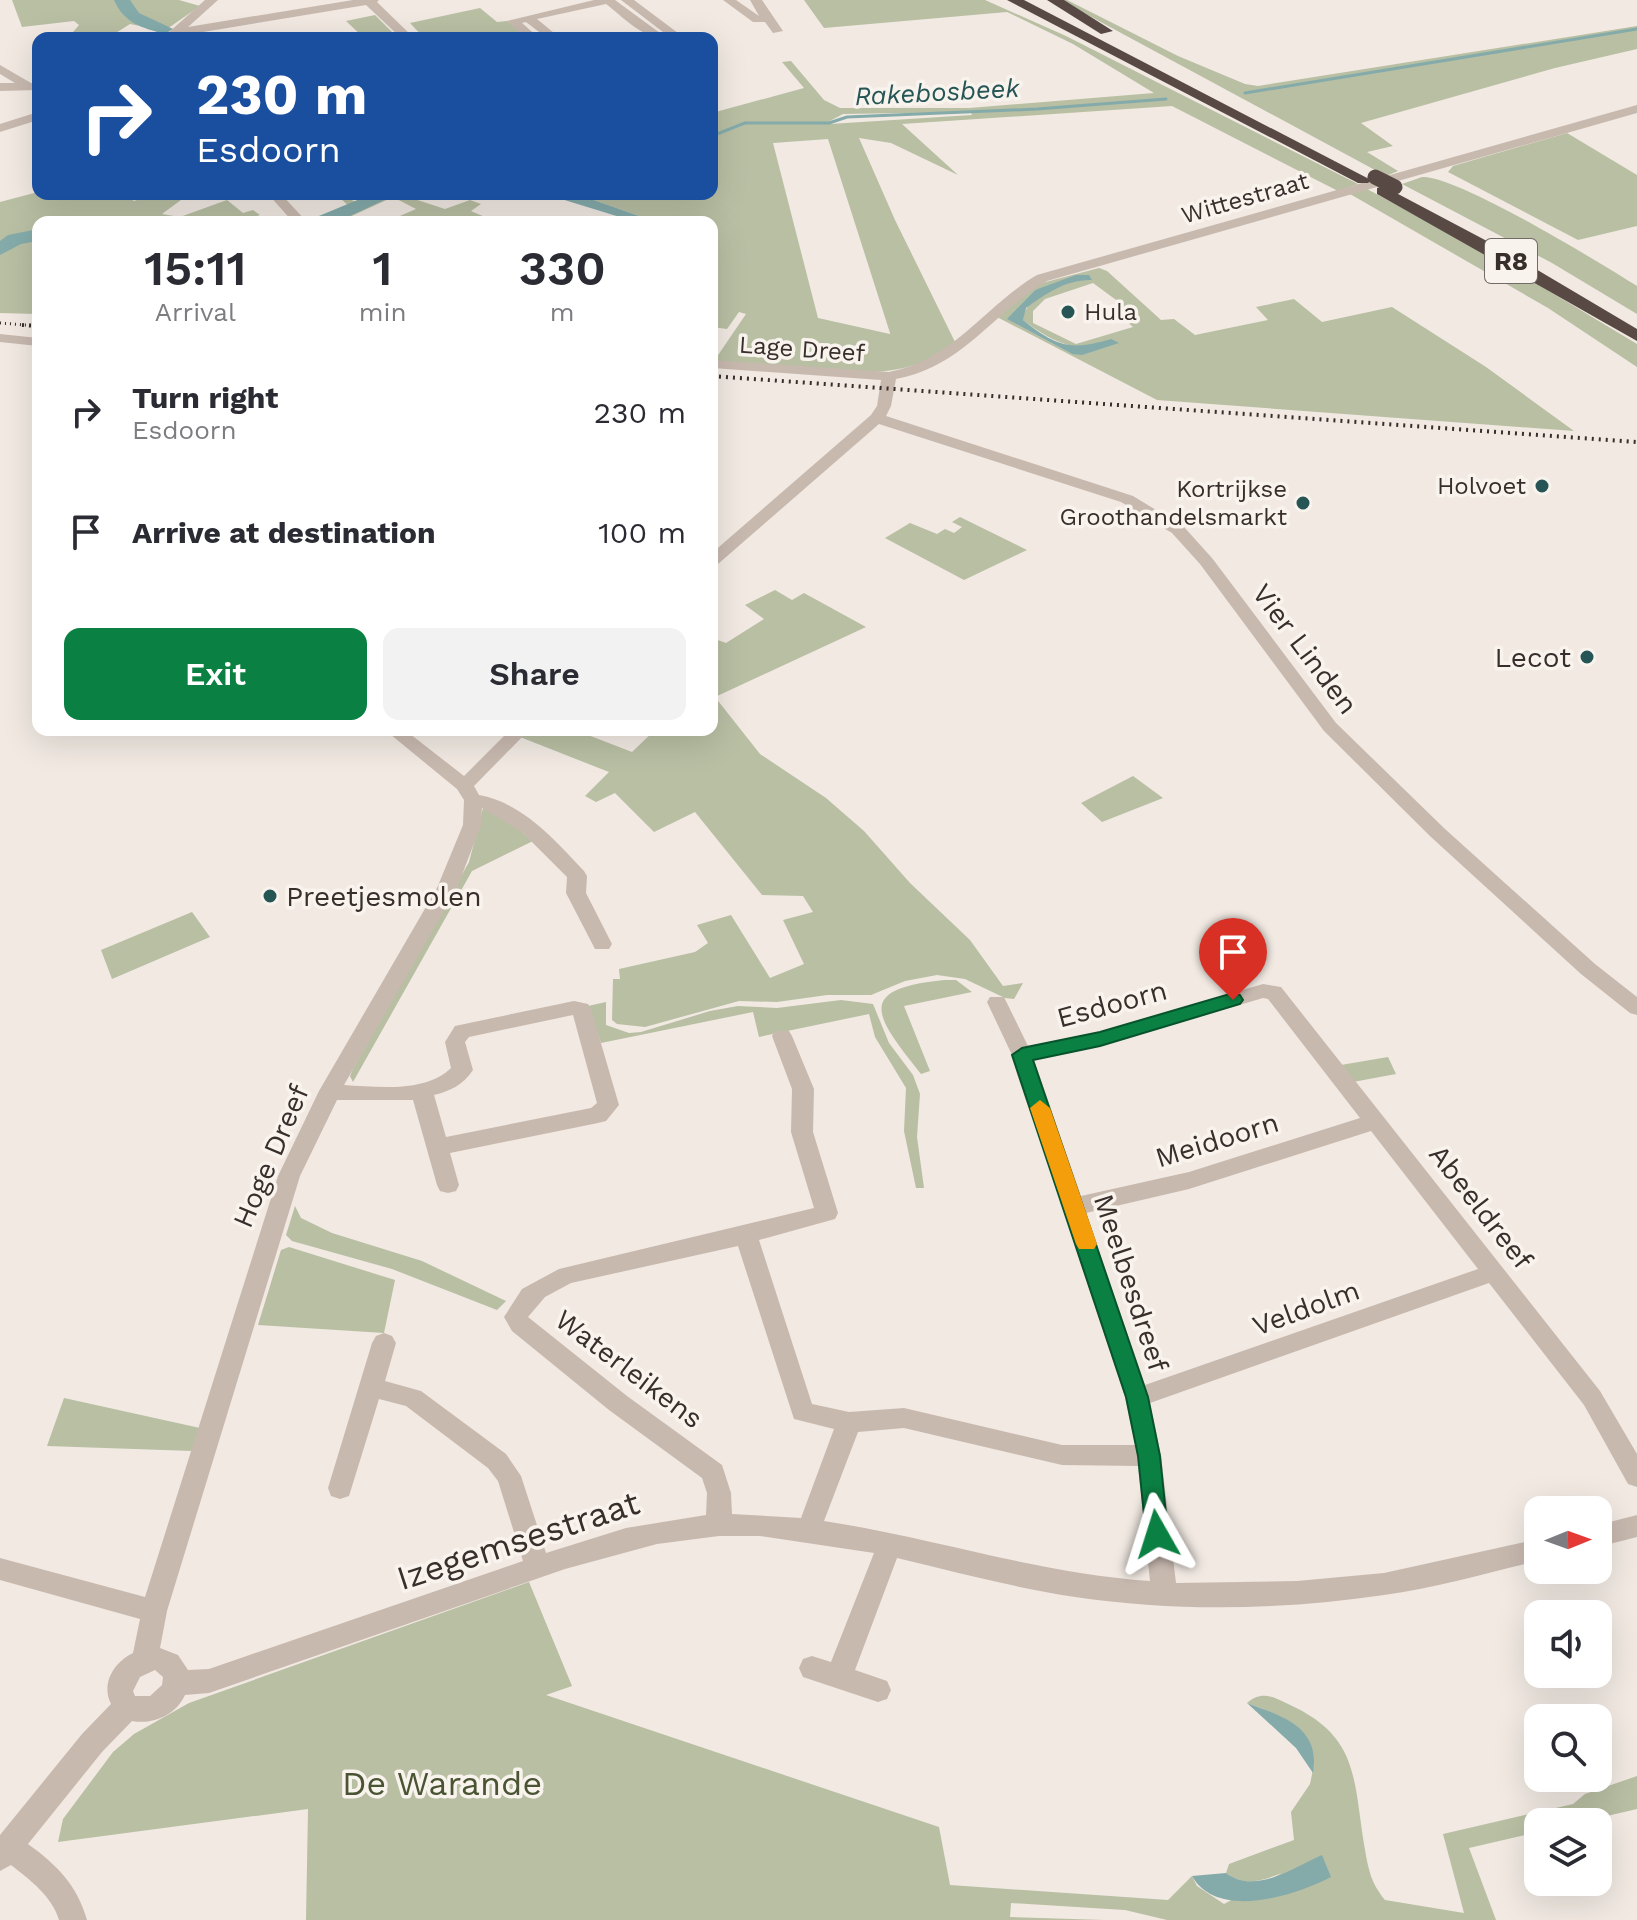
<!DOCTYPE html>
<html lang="en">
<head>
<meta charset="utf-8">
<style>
	:root { --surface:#fff; --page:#f2f2f3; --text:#2b2b33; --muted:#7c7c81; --accent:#0b8043 }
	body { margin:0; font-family:"Work Sans",sans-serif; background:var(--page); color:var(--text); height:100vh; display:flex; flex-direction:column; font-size:30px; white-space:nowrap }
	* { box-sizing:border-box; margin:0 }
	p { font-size:26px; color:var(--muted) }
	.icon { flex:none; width:44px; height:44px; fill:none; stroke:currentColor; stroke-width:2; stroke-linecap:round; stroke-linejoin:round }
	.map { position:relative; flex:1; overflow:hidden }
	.side { position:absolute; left:32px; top:216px; width:686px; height:520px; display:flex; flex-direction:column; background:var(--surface); border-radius:16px; box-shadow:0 8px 32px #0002 }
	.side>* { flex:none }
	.top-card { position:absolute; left:32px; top:32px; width:686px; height:168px; border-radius:16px; box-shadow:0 8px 32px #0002; background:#1a4fa0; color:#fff; overflow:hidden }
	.needle { width:52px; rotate:89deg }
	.buttons { position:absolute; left:1524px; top:1496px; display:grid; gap:16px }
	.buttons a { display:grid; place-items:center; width:88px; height:88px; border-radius:16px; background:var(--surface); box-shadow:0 8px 32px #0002; font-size:40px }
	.pin { position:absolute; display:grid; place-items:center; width:68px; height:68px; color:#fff; margin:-82px -34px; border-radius:50% 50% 50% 0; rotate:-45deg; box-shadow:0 0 8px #0007 }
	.pin .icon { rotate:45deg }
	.me { position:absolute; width:88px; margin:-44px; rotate:354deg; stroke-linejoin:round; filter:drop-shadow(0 0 6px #0008) }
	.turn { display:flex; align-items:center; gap:28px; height:168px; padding:0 32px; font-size:36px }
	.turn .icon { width:104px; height:104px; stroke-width:2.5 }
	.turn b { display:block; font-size:56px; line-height:68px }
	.eta { display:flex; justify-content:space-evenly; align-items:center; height:136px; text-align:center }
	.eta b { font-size:48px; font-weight:600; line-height:56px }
	.primary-button { display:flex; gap:16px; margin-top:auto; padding:16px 32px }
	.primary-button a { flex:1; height:92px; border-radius:16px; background:var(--accent); color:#fff; font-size:32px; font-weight:600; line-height:92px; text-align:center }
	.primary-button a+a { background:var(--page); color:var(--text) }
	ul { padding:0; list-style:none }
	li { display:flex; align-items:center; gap:24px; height:120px; padding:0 32px }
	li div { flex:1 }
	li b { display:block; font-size:30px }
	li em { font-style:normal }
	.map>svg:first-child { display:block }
	.green { fill:#b8bfa3; fill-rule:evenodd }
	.water { fill:#84abaa }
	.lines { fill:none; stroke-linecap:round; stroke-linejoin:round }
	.stream { stroke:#84abaa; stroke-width:3 }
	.river { fill:#84abaa; fill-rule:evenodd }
	.minor { fill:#c8b9af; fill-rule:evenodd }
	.highway { fill:#584944; fill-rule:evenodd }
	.rail-far1 { stroke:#382f2c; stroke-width:3; stroke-dasharray:1 4; stroke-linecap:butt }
	.rail { stroke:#382f2c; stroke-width:4; stroke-dasharray:2 5; stroke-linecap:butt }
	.highway-bridge { stroke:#584944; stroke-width:15 }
	.route { fill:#0b8043; stroke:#07532c; stroke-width:2 }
	.slow { fill:#f59e0b }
	.poi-dot { fill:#265555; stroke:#f9f3ee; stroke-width:3 }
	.labels { text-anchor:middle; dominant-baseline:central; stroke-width:7; stroke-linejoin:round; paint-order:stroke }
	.far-street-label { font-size:24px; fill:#382f2c; stroke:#f9f3ee }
	.far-poi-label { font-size:24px; fill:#382f2c; stroke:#f9f3ee; text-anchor:end }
	.far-water-label { font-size:26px; font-style:italic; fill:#265555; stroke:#f9f3ee }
	.shield { fill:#f9f3ee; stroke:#726a66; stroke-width:2 }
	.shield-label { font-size:26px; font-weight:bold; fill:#382f2c }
	.street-label { font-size:28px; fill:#382f2c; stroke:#f9f3ee }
	.poi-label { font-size:28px; fill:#382f2c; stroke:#f9f3ee; text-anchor:end }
	.near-street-label { font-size:34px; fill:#382f2c; stroke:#f9f3ee }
	.near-park-label { font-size:34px; fill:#4a5433; stroke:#f9f3ee }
</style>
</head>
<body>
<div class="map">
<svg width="1637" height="1920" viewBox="0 0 1637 1920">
	<rect width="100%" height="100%" fill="#f1e9e2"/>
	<path class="green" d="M12,0H179L200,6L164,31L130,24L111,36L113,38H68L79,25L74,21L22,27Z
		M804,0H985L1066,36L1358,184L1338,191L1172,106L902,124L958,175L891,143L859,138L895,220L955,342C928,363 910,369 875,372L714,361L746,314L739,312L727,329L712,327V222H656L577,194H712V137L747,124L712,135V113L804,88L782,62L791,61L824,100L840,108H969L1154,93L1073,44L1007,12L824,28ZM971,112L972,115L830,124L807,122H828L843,114ZM828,139L890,333V334L818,318L773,143Z
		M1060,0H1067L1178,56L1245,84L1258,86L1637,26V49L1555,68L1361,123L1393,146L1367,152L1398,171L1386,176Z
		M480,8L497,22L507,21L528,38H424L410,23Z
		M375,15L398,38H364L346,21Z
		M1567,133L1637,175V226L1578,240L1448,172L1453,166Z
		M1422,177C1457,175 1600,263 1637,286V314L1552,263L1402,184Z
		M1367,189L1486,253L1637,344V367L1548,308L1350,194Z
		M38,192L124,194L134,201L148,196L153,200L169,194L185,197L162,214L180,217L227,200L243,213L253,210L260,215L239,222H38V234L12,238L0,246V202Z
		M374,194H399L445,209L470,200L481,204L471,211L485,217L477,222H386L416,209L393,197L343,220L324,222L353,210L340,198L346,196L355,202Z
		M38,236V314L0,313V251L20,239Z
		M1099,268L1107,271L1161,320L1174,319L1195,335L1268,320L1256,307L1294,299L1322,322L1392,307L1486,367L1574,431L1157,400L997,317L1038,284ZM1089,275C1069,285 1024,293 1023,320C1040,333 1063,348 1085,347L1072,354L1008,319L1035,290ZM1093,283L1123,305L1112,309L1133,327L1076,344L1033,323V311L1045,299Z
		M960,517L1027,550L964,580L885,538L910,523L937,534L945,529L954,533L962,527L952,522Z
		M775,590L792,600L804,593L866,627L715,697L760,754L826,798L864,831L910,883L970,940L1003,986L1023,983L1014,999L1005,998L965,979L937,975L905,981L871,995H827L777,1002L739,1001L645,1027L617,1024L612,1020L613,979H620L619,969L695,952L708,943L697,925L731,915L770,978L804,964L783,920L813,912L803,896L762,895L695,812L654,832L615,793L596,802L585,796L609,772L520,737L528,730H575L632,752L655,730H712V638L726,643L764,619L745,605Z
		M1133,776L1163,798L1102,822L1081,803Z
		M491,807L533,841L472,871L353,1082L350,1076L353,1069L469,862L483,808Z
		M192,912L210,937L112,979L101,950Z
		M944,980H956L972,992L904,1006L930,1071L921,1074C876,1017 853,989 944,980Z
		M841,1000L873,1004L889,1043L913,1075L920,1094L917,1137L924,1188H916L904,1131L906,1088L875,1037L869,1014L759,1037L753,1012L601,1043L588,1006L606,1002V1025L629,1033L641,1032L710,1011L738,1006L777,1008Z
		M1388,1057L1396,1074L1353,1082L1341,1065Z
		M295,1206L301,1218L332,1233L422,1261L506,1301L497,1310L392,1269L292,1241L286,1235Z
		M289,1247L395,1280L384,1333L258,1325L281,1250Z
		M64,1398L200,1428L193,1451L47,1446Z
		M529,1582L572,1686L546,1695L939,1827L950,1885L1168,1900L1192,1876L1197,1886L1224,1904L1282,1873C1261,1881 1245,1887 1226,1873L1229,1864L1294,1840L1291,1812L1310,1784L1314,1765L1308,1740L1263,1709L1247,1703C1260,1691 1272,1696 1286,1703C1358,1735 1353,1775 1364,1844C1368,1867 1370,1882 1385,1900L1464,1913L1443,1834L1573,1804L1585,1794L1637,1776V1809L1581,1822H1538V1832L1469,1848L1496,1920H1167L1125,1910L1011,1903L1010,1917L1104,1920H306L308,1809L58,1842L63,1819L113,1752L134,1734L189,1703Z"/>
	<path class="water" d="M545,194H577L656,222H636Z
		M1076,275H1089L1092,280C1067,279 1045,294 1026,308L1023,320C1057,347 1071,351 1111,339L1119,343L1082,355L1072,354L1007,319L1035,290Z
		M1247,1703C1281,1716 1321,1726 1313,1773L1296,1748Z
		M1322,1855L1331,1877C1292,1897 1217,1920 1192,1876L1226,1873C1255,1895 1293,1868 1322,1855Z"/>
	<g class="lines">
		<path class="stream" d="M1245,93L1637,29
			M712,136L745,123H829L847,117L1037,109L1166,99"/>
		<path class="river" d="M114,0H130L139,13L173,29L165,34C142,28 124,23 114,0Z
			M195,33L202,35L204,38H187Z
			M372,194H397L337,222H312L314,218Z
			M38,229V241L21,244L0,255V241L8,235Z"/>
		<path class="minor" d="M205,0H218L188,27L353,0H379L377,2L414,38H401L366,5L167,38V34Z
			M594,0H615L660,33L663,32L621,0H634L678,33C653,50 626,19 606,4L537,19L560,38H547L526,22L522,23L539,38H526L507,21Z
			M723,0H736L759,16L750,0H762L783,31L773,33L765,22H753Z
			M0,65L31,83L38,82V90L0,91V83H15L0,74Z
			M1637,105V113L1047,281C991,314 964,366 896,379L891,406L886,416L1133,496L1184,527L1212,558L1336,723L1445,829L1595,964L1637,997V1015L1630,1013L1581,974L1431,837L1324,731L1200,564L1172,533L1121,502L879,424L718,564L712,566V553L871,415L877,406L881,380L712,368V360L889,372C955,359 983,307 1037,275Z
			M38,112V120L0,132V124Z
			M268,194H281L307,222H293Z
			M0,334L38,338V346L0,342Z
			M385,730H405L464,776L510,730H529L474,786L479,795C523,803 555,840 584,871L587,876L586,893L612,944L609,949H595L566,893L567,877L523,833L482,808L481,825L457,888L344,1085C377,1087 426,1093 451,1068L445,1042L455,1026L574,1001L588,1004L591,1009L619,1105L606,1121L598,1123L450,1153L459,1185L456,1191L448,1193L440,1191L437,1185L413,1100H337L300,1176L167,1611L160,1648L178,1655L188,1670L209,1669L523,1561L498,1481L488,1468L406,1406L379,1399L349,1496L340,1499L331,1496L328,1488L372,1343L376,1336L384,1333L392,1336L396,1343L385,1381L421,1391L506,1454L521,1476L546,1553L626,1528L706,1515L707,1493L702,1478L609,1410L512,1331L504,1317L522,1289L559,1269L814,1208L791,1132L792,1089L772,1036L775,1031H789L792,1036L814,1089L813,1132L838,1213L835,1219L759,1240L812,1404L849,1412L904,1408L1062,1445H1135L1125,1397L1012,1055L987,1002L990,997H1004L1028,1046L1100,1032L1263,984L1281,987L1600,1391L1637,1454V1487L1628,1484L1584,1405L1489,1283L1150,1403L1161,1456L1176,1583L1297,1581L1384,1573L1538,1539V1561C1487,1573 1436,1588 1384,1595C1282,1610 1177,1612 1075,1597C1015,1588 956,1572 897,1558L855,1670L887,1681L891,1690L887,1699L878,1702L803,1677L799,1668L803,1659L812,1656L831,1662L874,1553L760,1536H719L657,1544L565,1569L209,1693L185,1695C176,1715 153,1725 132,1721L102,1752L28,1844C57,1865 77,1885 87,1920H59C52,1896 30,1880 11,1865L0,1871V1835L82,1734L111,1704C101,1684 113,1663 133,1653L140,1619L0,1580V1558L145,1597L278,1176L319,1091L437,888L463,825L464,800L457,789ZM1263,998L1268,999L1360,1118L1189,1172L1081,1196L1034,1060L1100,1046ZM573,1015L597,1103L591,1108L446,1137L434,1095C450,1091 463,1085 473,1070L465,1042L469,1037ZM1371,1131L1478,1269L1145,1385L1086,1213L1189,1189ZM738,1246L794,1419L834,1429L801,1518L732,1514L731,1493L722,1465L627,1396L528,1317L545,1297L571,1283ZM904,1428L1062,1465L1138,1466L1150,1581C1036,1573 935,1538 824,1521L858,1432ZM155,1670L163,1677L162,1685L150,1696H135L133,1691L140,1677Z
			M1637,1515V1537L1598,1547V1525Z"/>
		<path class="highway" d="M1007,0H1024L1371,180L1368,183H1358Z
			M1047,0H1064L1113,31L1101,34Z
			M1383,186L1502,249L1637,329V341L1377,194V188Z"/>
		<path class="rail-far1" d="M0,323L38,326"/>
		<path class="rail" d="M22,325L38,326
			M712,376L1637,442"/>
		<path class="highway-bridge" d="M1375,177L1395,187"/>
	</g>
	<path class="route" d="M1233,993L1240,995L1243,1000L1240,1004L1100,1046L1033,1060L1148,1397L1160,1456L1168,1534L1165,1541L1157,1544L1149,1541L1146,1534L1138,1456L1126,1397L1012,1055L1022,1048L1100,1032Z"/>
	<path class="slow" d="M1040,1100L1050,1108L1097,1244L1094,1249H1079L1076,1244L1030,1108Z"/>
	<g class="poi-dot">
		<circle cx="1068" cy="312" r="8"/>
		<circle cx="1542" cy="486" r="8"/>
		<circle cx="1303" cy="503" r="8"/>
		<circle cx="1587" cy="657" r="8"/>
		<circle cx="270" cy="896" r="8"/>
	</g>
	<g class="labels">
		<g class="far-street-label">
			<text transform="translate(1245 198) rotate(-16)">Wittestraat</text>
			<text transform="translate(802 349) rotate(4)">Lage Dreef</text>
		</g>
		<g class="far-poi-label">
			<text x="1084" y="312" text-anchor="start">Hula</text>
			<text x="1526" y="486">Holvoet</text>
			<text x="1287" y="489">Kortrijkse<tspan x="1287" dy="28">Groothandelsmarkt</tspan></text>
		</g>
		<g class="far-water-label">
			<text transform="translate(937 92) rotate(-3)">Rakebosbeek</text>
		</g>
		<rect class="shield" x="1485" y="239" width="52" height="44" rx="6"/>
		<g class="shield-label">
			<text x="1511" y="261">R8</text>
		</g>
		<g class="street-label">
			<text transform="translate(1305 649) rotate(53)">Vier Linden</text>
			<text transform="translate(1112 1004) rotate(-15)">Esdoorn</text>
			<text transform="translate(1217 1140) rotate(-17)">Meidoorn</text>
			<text transform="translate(271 1156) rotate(-67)">Hoge Dreef</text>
			<text transform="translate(1481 1207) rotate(52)">Abeeldreef</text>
			<text transform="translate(1131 1283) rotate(72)">Meelbesdreef</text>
			<text transform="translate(1306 1308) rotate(-20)">Veldolm</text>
			<text transform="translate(629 1369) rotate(37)">Waterleikens</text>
		</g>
		<g class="poi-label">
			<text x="1571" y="657">Lecot</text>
			<text x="286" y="896" text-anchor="start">Preetjesmolen</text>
		</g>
		<g class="near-street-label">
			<text transform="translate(518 1540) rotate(-18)">Izegemsestraat</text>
		</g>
		<g class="near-park-label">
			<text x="442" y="1783">De Warande</text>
		</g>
	</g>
</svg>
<div class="buttons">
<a><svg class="needle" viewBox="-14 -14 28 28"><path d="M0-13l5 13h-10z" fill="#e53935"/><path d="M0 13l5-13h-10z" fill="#7c7c81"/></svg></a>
<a><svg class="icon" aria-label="sound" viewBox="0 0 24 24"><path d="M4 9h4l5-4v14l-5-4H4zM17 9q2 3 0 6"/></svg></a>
<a><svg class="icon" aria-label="search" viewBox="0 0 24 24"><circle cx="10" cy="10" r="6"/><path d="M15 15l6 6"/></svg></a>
<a><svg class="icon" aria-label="layers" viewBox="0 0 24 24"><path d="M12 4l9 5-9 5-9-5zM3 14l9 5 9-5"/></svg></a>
</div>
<div class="pin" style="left:1233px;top:1000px;background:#d93025"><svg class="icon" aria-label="arrive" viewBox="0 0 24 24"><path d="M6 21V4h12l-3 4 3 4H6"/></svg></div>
<svg class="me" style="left:1157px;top:1534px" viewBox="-20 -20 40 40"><path d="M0-17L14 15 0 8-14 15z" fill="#0b8043" stroke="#fff" stroke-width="4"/></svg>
<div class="top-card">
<div class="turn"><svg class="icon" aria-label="right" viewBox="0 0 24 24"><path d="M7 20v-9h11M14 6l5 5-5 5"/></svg><div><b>230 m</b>Esdoorn</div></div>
</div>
<section class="side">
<div class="eta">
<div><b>15:11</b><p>Arrival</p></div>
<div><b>1</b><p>min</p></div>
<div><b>330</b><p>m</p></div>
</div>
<ul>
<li><svg class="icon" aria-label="right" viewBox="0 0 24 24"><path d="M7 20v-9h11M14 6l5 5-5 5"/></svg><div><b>Turn right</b><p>Esdoorn</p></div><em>230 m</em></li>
<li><svg class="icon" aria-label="arrive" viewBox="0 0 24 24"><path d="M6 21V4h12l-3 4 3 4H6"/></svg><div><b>Arrive at destination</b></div><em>100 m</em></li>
</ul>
<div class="primary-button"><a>Exit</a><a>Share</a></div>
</section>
</div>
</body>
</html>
